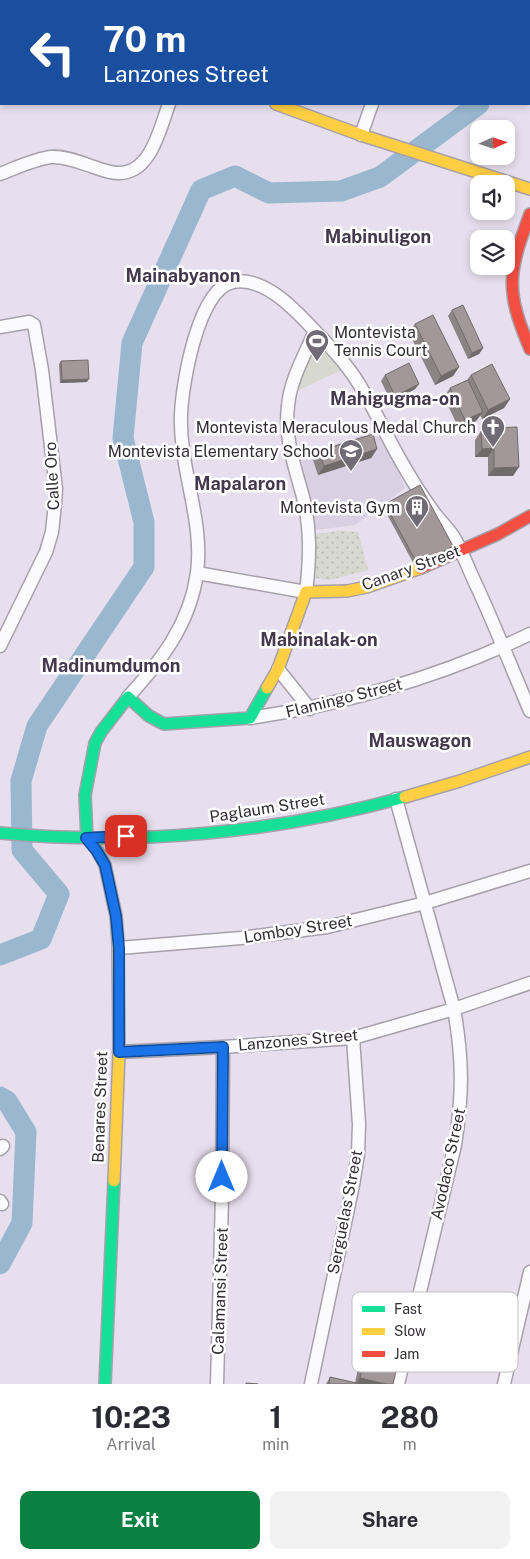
<!DOCTYPE html>
<html lang="en">
<head>
<meta charset="utf-8">
<style>
	:root { --surface:#fff; --page:#f2f2f3; --text:#2b2b33; --muted:#7c7c81; --accent:#0b8043 }
	body { margin:0; font-family:"Public Sans",sans-serif; background:var(--page); color:var(--text); height:100vh; display:flex; flex-direction:column; font-size:19px; white-space:nowrap }
	* { box-sizing:border-box; margin:0 }
	p { font-size:16px; color:var(--muted) }
	.icon { flex:none; width:28px; height:28px; fill:none; stroke:currentColor; stroke-width:2; stroke-linecap:round; stroke-linejoin:round }
	.map { position:relative; height:1384px; overflow:hidden }
	.details { display:flex; flex-direction:column; background:var(--surface); flex:1 }
	.details>* { flex:none }
	.top-card { position:absolute; left:0px; top:0px; width:530px; height:105px; box-shadow:0 2px 8px #0003; background:#1a4fa0; color:#fff; overflow:hidden }
	.needle { width:32px; rotate:87deg }
	.tools { position:absolute; left:470px; top:120px; display:grid; gap:10px }
	.tools a { display:grid; place-items:center; width:45px; height:45px; border-radius:10px; background:var(--surface); box-shadow:0 2px 8px #0003; font-size:25px }
	.pin { position:absolute; display:grid; place-items:center; width:42px; height:42px; color:#fff; margin:-21px; border-radius:10px; box-shadow:0 2px 8px #0006 }
	.me { position:absolute; width:55px; margin:-28px; rotate:0deg; stroke-linejoin:round; filter:drop-shadow(0 0 4px #0008) }
	.turn { display:flex; align-items:center; gap:18px; height:105px; padding:0 20px; font-size:22px }
	.turn .icon { width:65px; height:65px; stroke-width:2.5 }
	.turn b { display:block; font-size:35px; line-height:42px }
	.eta { display:flex; justify-content:space-evenly; align-items:center; height:85px; text-align:center }
	.eta b { font-size:30px; font-weight:700; line-height:35px }
	.cta { display:flex; gap:10px; margin-top:auto; padding:10px 20px }
	.cta a { flex:1; height:58px; border-radius:10px; background:var(--accent); color:#fff; font-size:20px; font-weight:700; line-height:58px; text-align:center }
	.cta a+a { background:var(--page); color:var(--text) }
	.map>svg:first-child { display:block }
	.education { fill:#d9d1e3 }
	.grass { fill:url(#grass-dots) }
	.pitch { fill:#d7d8cf }
	.lines { fill:none; stroke-linecap:round; stroke-linejoin:round }
	.river { stroke:#99b7ce; stroke-width:21 }
	.street-casing { stroke:#a6a0ab; stroke-width:15 }
	.fast-casing { stroke:#a6a0ab; stroke-width:14 }
	.slow-casing { stroke:#a6a0ab; stroke-width:14 }
	.jam-casing { stroke:#a6a0ab; stroke-width:14 }
	.street { stroke:#fbfafc; stroke-width:12 }
	.fast { stroke:#16e098; stroke-width:11 }
	.slow { stroke:#ffcf43; stroke-width:11 }
	.jam { stroke:#f24e42; stroke-width:11 }
	.wall { fill:#8b8384 }
	.shaded-wall { fill:#716a6b }
	.building { fill:#a29899; stroke:#716a6b }
	.route-casing { stroke:#114b97; stroke-width:12 }
	.route { stroke:#1a73e8; stroke-width:9 }
	.labels { text-anchor:middle; dominant-baseline:central; stroke-width:5; stroke-linejoin:round; paint-order:stroke }
	.poi-label { font-size:16px; fill:#322d36; stroke:#fff; text-anchor:end }
	.street-label { font-size:16px; fill:#322d36; stroke:#fff }
	.neighbourhood-label { font-size:18px; font-weight:bold; fill:#44384d; stroke:#fff }
	.key { fill:#fff; stroke:#c2c0c3; stroke-width:1 }
	.key-label { font-size:14px; fill:#322d36 }
</style>
</head>
<body>
<div class="map">
<svg width="530" height="1384" viewBox="0 0 530 1384">
	<defs>
		<pattern id="grass-dots" width="8" height="8" patternUnits="userSpaceOnUse" patternTransform="scale(1.25)"><rect width="8" height="8" fill="#d7d8cf"/><path d="M2 2h.1M6 6h.1" fill="none" stroke="#b9bab2" stroke-width="1.8" stroke-linecap="round"/></pattern>
	</defs>
	<rect width="100%" height="100%" fill="#e7dfed"/>
	<path class="education" d="M372,432L389,446L405,488L355,525L316,530L301,456Z"/>
	<path class="grass" d="M338,531L358,532L368,570L330,580L313,578L315,534Z"/>
	<path class="pitch" d="M315,331L341,370L287,396Z"/>
	<g class="lines">
		<path class="river" d="M529,88H530
			M0,955L41,939L59,894L22,850L21,781L37,726L144,567V522L123,438L132,343L201,190L235,176L269,193L341,191L380,177L479,104
			M0,1097L7,1101L26,1132L22,1223L0,1264"/>
		<g class="street-casing">
			<path id="street" d="M404,1V0
				M529,12L530,10
				M361,135L372,104
				M0,174C16,168 34,159 51,157C63,156 77,161 88,165C97,168 108,173 118,173C151,174 160,128 169,104
				M0,327L29,322L34,325L42,370L56,489L55,504L52,532L46,552L0,646
				M197,573L306,592C310,559 311,529 303,497C295,467 284,438 288,406C290,380 305,355 315,331
				M278,669L310,709
				M128,697C161,661 190,624 197,573C204,519 179,469 181,415C182,385 198,288 233,282C265,276 296,311 315,331C328,344 340,357 351,372C372,401 386,437 405,468C414,484 424,499 435,514C442,523 451,531 456,541C465,558 471,575 479,591C497,631 513,671 530,711
				M250,718C346,704 442,676 530,634
				M396,799L454,1009C463,1060 463,1094 455,1145L398,1384
				M119,948L241,938L327,927L425,903L530,871
				M119,1052L223,1047L353,1038L454,1009L530,983
				M0,1149L3,1146
				M0,1201L2,1204
				M217,1384L222,1196L223,1047
				M311,1384L353,1185L358,1154L359,1124L353,1038
				M504,1384L530,1272"/>
		</g>
		<g class="fast-casing">
			<path id="fast" d="M0,833C135,846 275,833 405,797
				M118,942L116,916L105,865L97,850L87,838L85,795L95,743L101,732L128,697L149,716L164,724L250,718L267,688
				M105,1384L114,1181"/>
		</g>
		<g class="slow-casing">
			<path id="slow" d="M276,104L361,135L530,189
				M267,688L278,669L306,592L347,591L367,587L421,568
				M405,797L460,781L530,757
				M114,1181L119,1052L118,942"/>
		</g>
		<g class="jam-casing">
			<path id="jam" d="M0,0L2,1
				M530,214C508,273 505,290 530,349
				M421,568L498,534L530,516"/>
		</g>
		<use href="#street" class="street"/>
		<use href="#fast" class="fast"/>
		<use href="#slow" class="slow"/>
		<use href="#jam" class="jam"/>
	</g>
	<path class="wall" d="M452,310L483,348L479,354L468,359L448,316Z
		M415,324L459,367L453,376L435,385L409,333Z
		M61,361L87,382L60,383L59,364Z
		M385,375L419,384L415,389L391,402L381,381Z
		M471,375L510,399L504,408L482,419L480,415L476,421L459,429L444,397L450,388L467,380Z
		M493,428L513,476H488V457H475V440L481,431H491Z
		M377,449L371,458L318,475L313,460L319,451Z
		M385,504L453,546L451,549L416,568L383,507Z
		M365,1354L393,1384H326L330,1377L355,1383L359,1363Z"/>
	<path class="shaded-wall" d="M483,348L479,354L468,359L472,353Z
		M459,367L453,376L435,385L441,376Z
		M89,379L87,382L60,383L62,380Z
		M419,384L415,389L391,402L395,396Z
		M510,399L504,408L482,419L488,410Z
		M483,412L476,421L459,429L465,420Z
		M494,448L488,457H475L482,449Z
		M377,449L371,458L318,475L324,466Z
		M519,467L513,476H488L494,468Z
		M453,546L451,549L416,568L418,565Z
		M360,1378L386,1384H356Z"/>
	<path class="building" d="M463,305L483,348L472,353L452,310Z
		M433,315L459,367L441,376L415,324Z
		M88,360L89,379L62,380L61,361Z
		M409,363L419,384L395,396L385,375Z
		M492,364L510,399L488,410L471,375Z
		M468,380L483,412L465,420L450,388Z
		M517,427L519,467L494,468V448L482,449L481,431H493V428Z
		M373,434L377,449L324,466L319,451Z
		M420,485L453,546L418,565L385,504Z
		M365,1354L398,1362L393,1384H386L360,1378Z
		M330,1377L361,1384H329Z
		M246,1383L258,1384H246Z"/>
	<g class="lines">
		<g class="route-casing">
			<path id="route" d="M126,836L86,838L96,850L105,865L116,916L119,948V1052L223,1047L222,1177"/>
		</g>
		<use href="#route" class="route"/>
	</g>
	<defs>
		<g id="stadium-pin" transform="scale(1.25)"><path d="M0 17L-7.5 6A9.5 9.5 0 1 1 7.5 6Z" fill="#716b76" stroke="#fff"/><path d="M0-5a6.5 5 0 1 0 0 10a6.5 5 0 1 0 0-10ZM-3.5-1.8h7v3.6h-7Z" fill="#fff"/></g>
		<g id="church-pin" transform="scale(1.25)"><path d="M0 17L-7.5 6A9.5 9.5 0 1 1 7.5 6Z" fill="#716b76" stroke="#fff"/><path d="M-1.2-6h2.4v3.5h3.3v2.4h-3.3V6h-2.4V-.1h-3.3v-2.4h3.3Z" fill="#fff"/></g>
		<g id="school-pin" transform="scale(1.25)"><path d="M0 17L-7.5 6A9.5 9.5 0 1 1 7.5 6Z" fill="#716b76" stroke="#fff"/><path d="M0-5L7-2L0 1L-7-2ZM-4 1L0 2.5L4 1V4Q0 6-4 4Z" fill="#fff"/></g>
		<g id="building-pin" transform="scale(1.25)"><path d="M0 17L-7.5 6A9.5 9.5 0 1 1 7.5 6Z" fill="#716b76" stroke="#fff"/><path d="M-4-6H4V6H1V3H-1V6H-4ZM-2.5-4.3h1.7v1.8h-1.7ZM.8-4.3h1.7v1.8H.8ZM-2.5-1h1.7V.8h-1.7ZM.8-1h1.7V.8H.8Z" fill="#fff"/></g>
	</defs>
	<g fill-rule="evenodd">
		<use href="#stadium-pin" x="317" y="341"/>
		<use href="#church-pin" x="493" y="427"/>
		<use href="#school-pin" x="351" y="451"/>
		<use href="#building-pin" x="417" y="507"/>
	</g>
	<g class="labels">
		<g class="poi-label">
			<text x="334" y="332" text-anchor="start">Montevista<tspan x="334" dy="18">Tennis Court</tspan></text>
			<text x="476" y="427">Montevista Meraculous Medal Church</text>
			<text x="334" y="451">Montevista Elementary School</text>
			<text x="400" y="507">Montevista Gym</text>
		</g>
		<g class="street-label">
			<text transform="translate(52 476) rotate(-93)">Calle Oro</text>
			<text transform="translate(411 568) rotate(-20)">Canary Street</text>
			<text transform="translate(344 698) rotate(-14)">Flamingo Street</text>
			<text transform="translate(267 808) rotate(-9)">Paglaum Street</text>
			<text transform="translate(298 929) rotate(-9)">Lomboy Street</text>
			<text transform="translate(298 1040) rotate(-5)">Lanzones Street</text>
			<text transform="translate(100 1107) rotate(-88)">Benares Street</text>
			<text transform="translate(448 1164) rotate(-78)">Avodaco Street</text>
			<text transform="translate(345 1212) rotate(-79)">Serguelas Street</text>
			<text transform="translate(220 1291) rotate(-88)">Calamansi Street</text>
		</g>
		<g class="neighbourhood-label">
			<text x="378" y="236">Mabinuligon</text>
			<text x="183" y="275">Mainabyanon</text>
			<text x="395" y="398">Mahigugma-on</text>
			<text x="240" y="483">Mapalaron</text>
			<text x="319" y="639">Mabinalak-on</text>
			<text x="111" y="665">Madinumdumon</text>
			<text x="420" y="740">Mauswagon</text>
		</g>
	</g>
	<rect x="352" y="1292" width="166" height="80" rx="8" class="key"/>
	<rect x="362" y="1306" width="23" height="6" fill="#16e098"/>
	<rect x="362" y="1328" width="23" height="7" fill="#ffcf43"/>
	<rect x="362" y="1351" width="23" height="6" fill="#f24e42"/>
	<g class="key-label">
		<text x="394" y="1314">Fast</text>
		<text x="394" y="1336">Slow</text>
		<text x="394" y="1359">Jam</text>
	</g>
</svg>
<div class="tools">
<a><svg class="needle" viewBox="-14 -14 28 28"><path d="M0-13l5 13h-10z" fill="#e53935"/><path d="M0 13l5-13h-10z" fill="#7c7c81"/></svg></a>
<a><svg class="icon" aria-label="sound" viewBox="0 0 24 24"><path d="M4 9h4l5-4v14l-5-4H4zM17 9q2 3 0 6"/></svg></a>
<a><svg class="icon" aria-label="layers" viewBox="0 0 24 24"><path d="M12 4l9 5-9 5-9-5zM3 14l9 5 9-5"/></svg></a>
</div>
<div class="pin" style="left:126px;top:836px;background:#d93025"><svg class="icon" aria-label="arrive" viewBox="0 0 24 24"><path d="M6 21V4h12l-3 4 3 4H6"/></svg></div>
<svg class="me" style="left:222px;top:1177px" viewBox="-20 -20 40 40"><circle r="19" fill="#fff"/><path d="M0-13L10 11 0 6-10 11z" fill="#1a73e8"/></svg>
<div class="top-card">
<div class="turn"><svg class="icon" aria-label="left" viewBox="0 0 24 24"><path d="M17 20v-9H6M10 6l-5 5 5 5"/></svg><div><b>70 m</b>Lanzones Street</div></div>
</div>
</div>
<section class="details">
<div class="eta">
<div><b>10:23</b><p>Arrival</p></div>
<div><b>1</b><p>min</p></div>
<div><b>280</b><p>m</p></div>
</div>
<div class="cta"><a>Exit</a><a>Share</a></div>
</section>
</body>
</html>
